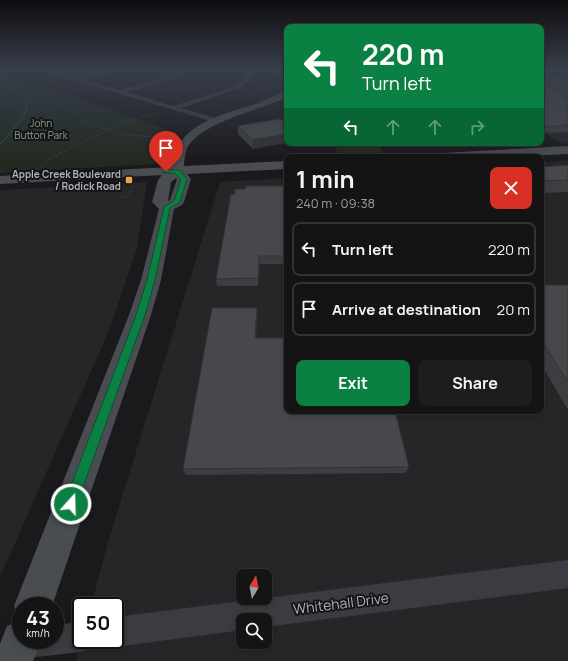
<!DOCTYPE html>
<html lang="en">
<head>
<meta charset="utf-8">
<style>
	:root { --surface:#141415; --page:#1d1d1e; --text:#f1f3f6; --muted:#9d9ea0; --line:#333334; --accent:#0b8043 }
	body { margin:0; font-family:Manrope,sans-serif; background:var(--page); color:var(--text); height:100vh; display:flex; flex-direction:column; font-size:15px; white-space:nowrap }
	* { box-sizing:border-box; margin:0 }
	p { font-size:13px; color:var(--muted) }
	.icon { flex:none; width:22px; height:22px; fill:none; stroke:currentColor; stroke-width:2; stroke-linecap:round; stroke-linejoin:round }
	.map { position:relative; flex:1; overflow:hidden }
	.side { position:absolute; left:284px; top:154px; width:260px; height:260px; display:flex; flex-direction:column; background:var(--surface); border-radius:8px; box-shadow:0 2px 6px #0003,0 0 0 1px var(--line) }
	.side>* { flex:none }
	.guide { position:absolute; left:284px; top:24px; width:260px; height:122px; border-radius:8px; box-shadow:0 2px 6px #0003,0 0 0 1px var(--line); background:#0b8043; color:#fff; overflow:hidden }
	.needle { width:26px; rotate:10deg }
	.fabs { position:absolute; left:236px; top:569px; display:grid; gap:8px }
	.fabs a { display:grid; place-items:center; width:36px; height:36px; border-radius:8px; background:var(--surface); box-shadow:0 2px 6px #0003,0 0 0 1px var(--line); font-size:20px }
	.speed { position:absolute; left:12px; top:597px; display:flex; gap:8px; font-size:20px; font-weight:700; text-align:center }
	.speed>* { display:grid; place-content:center; width:52px; height:52px; border-radius:50%; background:var(--surface); box-shadow:0 2px 6px #0003,0 0 0 1px var(--line); line-height:1 }
	.speed small { font-size:10px; font-weight:400 }
	.speed .limit { border:2px solid #111; border-radius:6px; background:#fff; color:#111 }
	.pin { position:absolute; display:grid; place-items:center; width:34px; height:34px; color:#fff; margin:-41px -17px; border-radius:50% 50% 50% 0; rotate:-45deg; box-shadow:0 0 4px #0007 }
	.pin .icon { rotate:45deg }
	.me { position:absolute; width:44px; margin:-22px; rotate:20deg; stroke-linejoin:round; filter:drop-shadow(0 0 3px #0008) }
	.turn { display:flex; align-items:center; gap:14px; height:84px; padding:0 12px; font-size:18px }
	.turn .icon { width:52px; height:52px; stroke-width:2.5 }
	.turn b { display:block; font-size:28px; line-height:34px }
	.lanes { display:flex; align-items:center; height:38px; padding:0 12px; background:#0003; justify-content:center; gap:20px; direction:ltr }
	.lanes .off { opacity:.35 }
	.round { display:grid; place-items:center; flex:none; width:42px; height:42px; border-radius:8px; background:var(--page) }
	.head { display:flex; align-items:center; justify-content:space-between; height:68px; padding:0 12px }
	h1 { font-size:24px; font-weight:700; line-height:30px }
	.cta { display:flex; gap:8px; margin-top:auto; padding:8px 12px }
	.cta a { flex:1; height:46px; border-radius:8px; background:var(--accent); color:#fff; font-size:16px; font-weight:700; line-height:46px; text-align:center }
	.cta a+a { background:var(--page); color:var(--text) }
	ul { padding:0; list-style:none }
	li { display:flex; align-items:center; gap:12px; height:54px; margin:0 8px 6px; padding:0 4px; border:2px solid var(--line); border-radius:8px }
	li div { flex:1 }
	li b { display:block; font-size:15px }
	li em { font-style:normal }
	.map>svg:first-child { display:block }
	.built { fill:#262629; fill-rule:evenodd }
	.green { fill:#222a22 }
	.lines { fill:none; stroke-linecap:round; stroke-linejoin:round }
	.stream-far1 { stroke:#303a40; stroke-width:1.5 }
	.stream { stroke:#303a40; stroke-width:2 }
	.path-far1 { stroke:#414348; stroke-width:1; stroke-dasharray:1 1; stroke-linecap:butt }
	.path { stroke:#414348; stroke-width:1.5; stroke-dasharray:1 2; stroke-linecap:butt }
	.street { fill:#3b3c41; fill-rule:evenodd }
	.secondary { fill:#494c51; fill-rule:evenodd }
	.wall { fill:#3d3e41 }
	.shaded-wall { fill:#323235 }
	.building { fill:#47484c; stroke:#323235 }
	.route { fill:#0b8043; stroke:#07532c }
	.poi-dot { fill:#eca342; stroke:#151517; stroke-width:1.5 }
	.labels { text-anchor:middle; dominant-baseline:central; stroke-width:4; stroke-linejoin:round; paint-order:stroke }
	.far-park-label { font-size:10px; fill:#86a585; stroke:#151517 }
	.far-poi-label { font-size:10px; font-weight:bold; fill:#adb2bb; stroke:#151517; text-anchor:end }
	.near-street-label { font-size:14px; fill:#adb2bb; stroke:#151517 }
</style>
</head>
<body>
<div class="map">
<svg width="568" height="661" viewBox="0 0 568 661">
	<rect width="100%" height="100%" fill="#1a1a1c"/>
	<path class="built" d="M568,121V143L564,144L541,131Z
		M568,160V661H76L82,640H115V606H91L108,542L220,182L287,178V411H541V162ZM243,576H265V598H243ZM243,620H265V642H243Z
		M147,182L137,248L108,333L0,577V190Z"/>
	<path class="green" d="M0,69H3V77L57,91L177,133L170,140L156,164L0,173Z
		M335,143H378L384,155L338,157Z"/>
	<g class="lines">
		<path class="stream-far1" d="M0,86L23,93L28,101L26,106"/>
		<path class="stream" d="M0,144C7,136 29,116 26,105"/>
		<path class="path-far1" d="M0,90L9,95L8,105
			M41,101L37,87L53,82
			M0,108C25,99 53,98 76,112C80,115 81,119 84,122C91,128 102,128 111,129L114,134L173,138
			M60,153L121,124L155,113"/>
		<path class="path" d="M41,166L49,159L62,152
			M121,197L128,196L133,183"/>
		<path class="street" d="M37,69H45L74,77L111,69V71L80,79L119,90L176,75L179,69H185L180,77L127,92L173,106L236,86L245,79L249,69H255L249,81L240,88L181,108L220,119L221,121L217,123Z
			M568,560V588L265,627V620H243V630L115,647L104,643L103,640H115V617Z
			M81,622V640H95L92,648L81,652L19,659L8,655L4,644L8,633L21,629V640H55V625Z"/>
		<path class="secondary" d="M287,91V97C261,110 201,122 187,148C185,154 184,161 184,166L287,161V169L187,174L191,179L184,202L182,205L174,209L161,280L151,315L52,606H21V620L20,619L14,606L129,315L141,280L159,209L152,202L158,180L162,175L0,184V176L171,167C177,124 220,115 256,104C266,100 276,94 287,91ZM176,178L177,179L170,200L168,201L171,182Z
			M568,146V154L508,157H436L438,154L442,153Z
			M21,620V640H41L33,661H0V644L7,626Z"/>
	</g>
	<path class="wall" d="M541,72L568,80V94L543,85V86L568,94V132L541,133Z
		M280,119L253,149L238,134V126Z
		M568,165V192L541,193V167Z
		M287,186V264H260L258,286H217L216,279L235,194L245,189Z
		M541,285H568V410L541,364Z
		M257,315L256,338L409,467L405,473L186,475L183,469Z"/>
	<path class="shaded-wall" d="M287,134V143L253,149L252,140Z
		M259,256L260,264L258,286V278Z
		M257,308V315L256,346L255,338Z"/>
	<path class="building" d="M541,72L568,80V87L544,79L542,81L543,86L568,94V96L564,97L568,98V125L541,127Z
		M280,119L287,124V134L252,140L238,126Z
		M568,165V180L541,181V167Z
		M246,186H287V256H259L258,278L216,279L231,194H235V189H245Z
		M541,285H568V382L541,340Z
		M212,308H257L255,338H287V411H395L409,467L183,469Z"/>
	<linearGradient id="sky" x2="0" y2="1"><stop stop-color="#0e0e0f"/><stop offset="0.43" stop-color="#383e4b"/><stop offset="1" stop-color="#383e4b" stop-opacity="0"/></linearGradient>
	<rect width="568" height="161" fill="url(#sky)"/>
	<path class="route" d="M179,170L187,179L180,202L170,208L155,280L145,315L77,504L75,509L71,511L66,509L64,504L136,315L147,280L164,207L174,201L181,179L175,173H166L163,172L166,170Z"/>
	<rect class="poi-dot" x="125" y="176" width="8" height="8" rx="2"/>
	<g class="labels">
		<g class="far-park-label">
			<text x="41" y="123">John<tspan x="41" dy="12">Button Park</tspan></text>
		</g>
		<g class="far-poi-label">
			<text x="121" y="174">Apple Creek Boulevard<tspan x="121" dy="12">/ Rodick Road</tspan></text>
		</g>
		<g class="near-street-label">
			<text transform="translate(341 603) rotate(-7)">Whitehall Drive</text>
		</g>
	</g>
</svg>
<div class="fabs">
<a><svg class="needle" viewBox="-14 -14 28 28"><path d="M0-13l5 13h-10z" fill="#e53935"/><path d="M0 13l5-13h-10z" fill="#9d9ea0"/></svg></a>
<a><svg class="icon" aria-label="search" viewBox="0 0 24 24"><circle cx="10" cy="10" r="6"/><path d="M15 15l6 6"/></svg></a>
</div>
<div class="speed"><div>43<small>km/h</small></div><div class="limit">50</div></div>
<div class="pin" style="left:166px;top:172px;background:#d93025"><svg class="icon" aria-label="arrive" viewBox="0 0 24 24"><path d="M6 21V4h12l-3 4 3 4H6"/></svg></div>
<svg class="me" style="left:71px;top:504px" viewBox="-20 -20 40 40"><circle r="17" fill="#0b8043" stroke="#fff" stroke-width="3"/><path d="M0-11L8 9 0 5-8 9z" fill="#fff"/></svg>
<div class="guide">
<div class="turn"><svg class="icon" aria-label="left" viewBox="0 0 24 24"><path d="M17 20v-9H6M10 6l-5 5 5 5"/></svg><div><b>220 m</b>Turn left</div></div>
<div class="lanes"><svg class="icon" aria-label="left" viewBox="0 0 24 24"><path d="M17 20v-9H6M10 6l-5 5 5 5"/></svg><svg class="icon off" aria-label="ahead" viewBox="0 0 24 24"><path d="M12 20V5M6 11l6-6 6 6"/></svg><svg class="icon off" aria-label="ahead" viewBox="0 0 24 24"><path d="M12 20V5M6 11l6-6 6 6"/></svg><svg class="icon off" aria-label="right" viewBox="0 0 24 24"><path d="M7 20v-9h11M14 6l5 5-5 5"/></svg></div>
</div>
<section class="side">
<div class="head"><div><h1>1 min</h1><p>240 m · 09:38</p></div><a class="round" style="background:#d93025;color:#fff"><svg class="icon" aria-label="close" viewBox="0 0 24 24"><path d="M6 6l12 12M18 6L6 18"/></svg></a></div>
<ul>
<li><svg class="icon" aria-label="left" viewBox="0 0 24 24"><path d="M17 20v-9H6M10 6l-5 5 5 5"/></svg><div><b>Turn left</b></div><em>220 m</em></li>
<li><svg class="icon" aria-label="arrive" viewBox="0 0 24 24"><path d="M6 21V4h12l-3 4 3 4H6"/></svg><div><b>Arrive at destination</b></div><em>20 m</em></li>
</ul>
<div class="cta"><a>Exit</a><a>Share</a></div>
</section>
</div>
</body>
</html>
